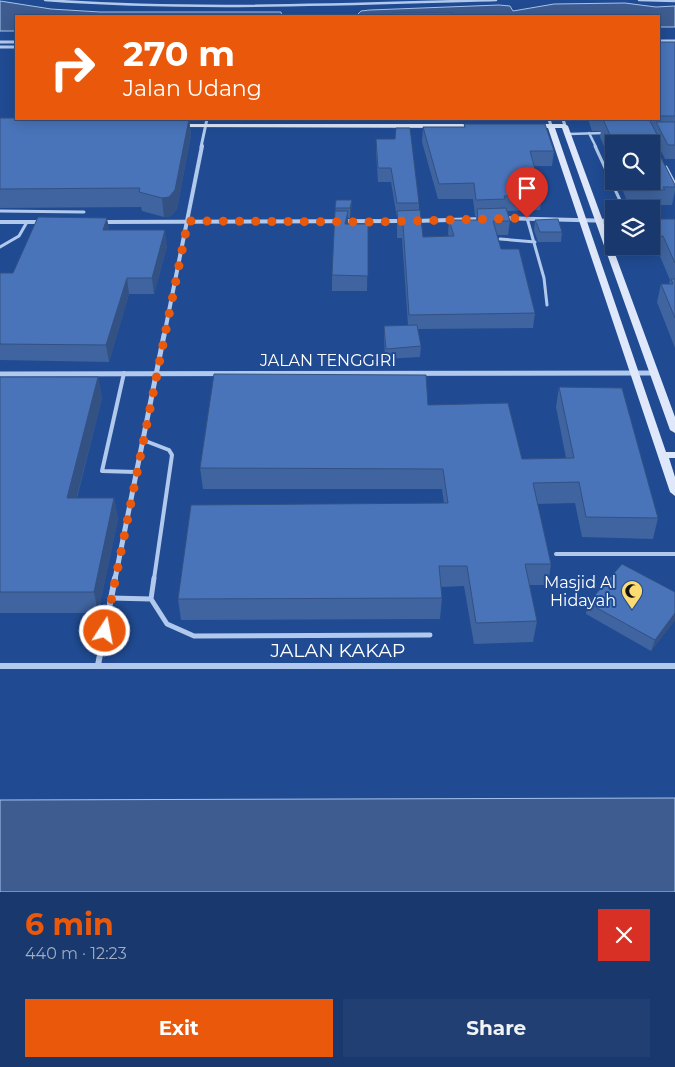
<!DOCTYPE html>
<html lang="en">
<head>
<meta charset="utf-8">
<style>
	:root { --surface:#18386e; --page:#213f73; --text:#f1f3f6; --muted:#9facc2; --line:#365281; --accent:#ea580c }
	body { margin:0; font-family:Montserrat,sans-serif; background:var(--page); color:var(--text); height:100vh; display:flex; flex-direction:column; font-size:19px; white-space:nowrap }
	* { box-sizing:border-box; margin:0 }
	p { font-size:16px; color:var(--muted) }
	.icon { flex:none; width:28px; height:28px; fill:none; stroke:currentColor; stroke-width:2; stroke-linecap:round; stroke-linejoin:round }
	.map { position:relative; height:892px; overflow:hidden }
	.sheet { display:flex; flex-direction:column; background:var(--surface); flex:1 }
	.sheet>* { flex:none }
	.guide { position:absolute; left:15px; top:15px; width:645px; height:105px; border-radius:0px; box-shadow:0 2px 12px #0003,0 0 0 1px var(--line); background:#ea580c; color:#fff; overflow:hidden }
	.controls { position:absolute; left:605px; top:135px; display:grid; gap:10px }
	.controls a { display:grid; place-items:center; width:55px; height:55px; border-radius:0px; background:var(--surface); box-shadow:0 2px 12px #0003,0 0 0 1px var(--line); font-size:25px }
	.pin { position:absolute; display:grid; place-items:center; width:42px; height:42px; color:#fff; margin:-51px -21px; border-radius:50% 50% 50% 0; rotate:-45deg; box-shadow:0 0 5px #0007 }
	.pin .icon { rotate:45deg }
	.me { position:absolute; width:55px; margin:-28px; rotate:11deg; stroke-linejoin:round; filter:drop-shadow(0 0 4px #0008) }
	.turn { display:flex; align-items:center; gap:18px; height:105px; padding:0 25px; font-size:22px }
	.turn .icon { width:65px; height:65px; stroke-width:2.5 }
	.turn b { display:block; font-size:35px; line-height:42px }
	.round { display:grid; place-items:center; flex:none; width:52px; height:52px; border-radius:0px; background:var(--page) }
	.head { display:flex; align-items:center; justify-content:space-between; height:85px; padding:0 25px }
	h1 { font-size:30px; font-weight:700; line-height:38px; color:var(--accent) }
	.button { display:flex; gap:10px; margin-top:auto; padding:10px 25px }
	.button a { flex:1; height:58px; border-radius:0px; background:var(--accent); color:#fff; font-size:20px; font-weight:700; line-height:58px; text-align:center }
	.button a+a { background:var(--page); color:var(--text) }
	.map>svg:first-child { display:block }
	.water { fill:#3e5c90; stroke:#a5c3ef }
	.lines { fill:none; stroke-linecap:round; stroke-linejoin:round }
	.lane-far3 { stroke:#b1c9ed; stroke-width:2.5 }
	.lane-far2 { stroke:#b1c9ed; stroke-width:3 }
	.lane-far1 { stroke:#b1c9ed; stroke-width:4 }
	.lane { stroke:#b1c9ed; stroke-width:5 }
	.street-far3 { stroke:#b1c9ed; stroke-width:3 }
	.street-far2 { stroke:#b1c9ed; stroke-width:4 }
	.street-far1 { stroke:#b1c9ed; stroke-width:5 }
	.street { stroke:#b1c9ed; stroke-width:6 }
	.secondary { fill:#dee8fa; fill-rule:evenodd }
	.wall { fill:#3f649f }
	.shaded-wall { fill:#335182 }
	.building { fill:#4974b9; stroke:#335182 }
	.route { stroke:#ea580c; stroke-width:9; stroke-dasharray:0 16.2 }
	.labels { text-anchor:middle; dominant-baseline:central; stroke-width:4; stroke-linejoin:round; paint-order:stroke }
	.street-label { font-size:16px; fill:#fff; stroke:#204b92 }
	.poi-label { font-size:16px; fill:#fff; stroke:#204b92; text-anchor:end }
	.near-street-label { font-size:19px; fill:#fff; stroke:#204b92 }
</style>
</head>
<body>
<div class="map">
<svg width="675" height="892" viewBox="0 0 675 892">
	<rect width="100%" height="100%" fill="#204b92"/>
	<path class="water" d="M0,1L51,9L100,12H281L282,16H16V31H0Z
		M625,3L656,7L675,6V27H659V16H356L361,11L370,10L499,5L510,6L513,11L554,4Z
		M675,798V892H0V800Z"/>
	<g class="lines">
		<path class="lane-far3" d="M45,0C195,11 346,4 496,0
			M639,0L675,1
			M589,133L596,147
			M568,134L605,133"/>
		<path class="lane-far2" d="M595,146L624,209
			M666,167L675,184
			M0,211L84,212
			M527,218L544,278L547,305
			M500,239L535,242
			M0,247L19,236L27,222"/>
		<path class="lane-far1" d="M124,373L102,471L136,472
			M143,440L169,450L172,455L154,579
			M556,554H675"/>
		<path class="lane" d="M111,598L151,599L154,578
			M151,599L167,624L194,636L430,635"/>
		<path class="street-far3" d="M659,41H675
			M0,42H16
			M0,47H16
			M549,119L551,126
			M563,119L565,126
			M201,147L207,119"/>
		<path class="street-far2" d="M503,218L614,221
			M415,221L482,219
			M0,222H42
			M103,222L402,221
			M164,336L202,146"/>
		<path class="street-far1" d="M0,374L654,373
			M115,579L164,335"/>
		<path class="street" d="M98,665L115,578
			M0,666H675"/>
		<path class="secondary" d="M176,124H476L479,126L476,128L174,127V125Z
			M565,124L568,126L675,417V433L670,430L562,128H555L666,452H675V458H669L675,477V496L670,492L548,128H533L530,126L533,124Z"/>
	</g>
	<path class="wall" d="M659,42H675V159H665L660,149L659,153L675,185V191L672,205H661V209L629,206L619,181H651L614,144V170L600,137L601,131H592L588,119H659Z
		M0,118L16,119H189L191,135L177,209L171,216L164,217L142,211L141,207L0,208Z
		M464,124L554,151L552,166H534L542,195L540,210L507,211L510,221L508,235H497L501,249L535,313L533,328L418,329L421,346L420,357L385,359L384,336V326L408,325L402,238H397V218L391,182H378L376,152V139L419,203V211L423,237L449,236L448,234L449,220H476V216H475L473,199H438L422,142L423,127H464Z
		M336,200H352L351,210L350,218H348V224H368L367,291H332V275Z
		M651,219H675V348L657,302L661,284H669L670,280L659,254H647L643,246H651Z
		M535,220L562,232L561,242H538L534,230Z
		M109,230L167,246L154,294H129L109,362L0,360V273H13Z
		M0,377H98L102,398L77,498H114L118,519L98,613H0Z
		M559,387L658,518L653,539L582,537L575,503L537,504L551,564L548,585H529L537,621L533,642L474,644L464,586L441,587L442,598L440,619L181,620L178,599L444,503L442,489H203L200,468L428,405L522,459L566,458L556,407Z
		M675,592V620L651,651L586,614L588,603Z"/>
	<path class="shaded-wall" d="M189,119L191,135L177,209L171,216L164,217L162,198Z
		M352,200L351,210L350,218V208Z
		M348,211V226L345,224Z
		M107,218L110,234L103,230Z
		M165,230L167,246L154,294L152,278Z
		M127,278L129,294L109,362L106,345Z
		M98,377L102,398L71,519L67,498Z
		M114,498L118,519L98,613L94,592Z
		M675,613V620L651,651L655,640Z"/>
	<path class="building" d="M392,13H452V16L482,15V16H392Z
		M659,42H675V116H659Z
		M0,118H16V119H189L175,190L169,197L162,198L139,192L140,188L0,189Z
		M603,119H649L661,142H653L675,185V187H663L665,190L633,187L630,181H651V144H614Z
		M656,122H675V145H668Z
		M464,124H545L554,151H530L542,195L504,196L505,199L476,200L474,183L439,184L423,127H465Z
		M396,128H410L419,203H397L391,168H378L376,139H395Z
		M336,200H352L350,208H335Z
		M506,208L510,221H493L501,249H519L535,313L409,315L403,224H398L397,211L420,210L423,237L454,236L449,220H478L477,209Z
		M335,211H348L345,224H368V276L332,275Z
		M38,217L107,218L103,230H165L152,278H127L106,345L0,344V273H13Z
		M558,219L562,232H540L535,220Z
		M651,219H675V263L663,236L651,237Z
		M671,279H675V318L661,284H673Z
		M417,325L421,346L386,349L384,326Z
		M214,374L426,375L428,405L508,403L522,459L574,458L559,387L622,388L658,518L586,517L579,482L533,483L551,564H525L537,621L476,623L467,566H439L442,598L178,599L191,505L448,503L443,469L200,468Z
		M0,377H98L67,498H114L94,592H0Z
		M622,564L675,592V613L655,640L588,603Z"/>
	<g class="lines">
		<path class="route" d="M105,631L188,221L373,222L527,218"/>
	</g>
	<defs>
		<g id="mosque-pin" transform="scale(1.125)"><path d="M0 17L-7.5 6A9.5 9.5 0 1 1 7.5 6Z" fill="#fbdb72" stroke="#204b92"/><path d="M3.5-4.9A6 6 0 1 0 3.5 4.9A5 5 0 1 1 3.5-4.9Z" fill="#111"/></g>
	</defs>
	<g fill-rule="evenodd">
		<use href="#mosque-pin" x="632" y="591"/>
	</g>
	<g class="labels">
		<g class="street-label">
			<text x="328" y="360">JALAN TENGGIRI</text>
		</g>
		<g class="poi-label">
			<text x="616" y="582">Masjid Al<tspan x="616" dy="18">Hidayah</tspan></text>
		</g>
		<g class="near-street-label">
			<text x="338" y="650">JALAN KAKAP</text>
		</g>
	</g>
</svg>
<div class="controls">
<a><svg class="icon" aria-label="search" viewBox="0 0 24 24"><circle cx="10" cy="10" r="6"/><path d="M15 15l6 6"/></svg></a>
<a><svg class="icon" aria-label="layers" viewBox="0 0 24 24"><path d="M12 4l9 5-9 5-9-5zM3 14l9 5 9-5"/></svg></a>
</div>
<div class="pin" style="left:527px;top:218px;background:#d93025"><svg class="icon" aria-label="arrive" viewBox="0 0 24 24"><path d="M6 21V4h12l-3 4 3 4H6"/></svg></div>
<svg class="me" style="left:105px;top:631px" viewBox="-20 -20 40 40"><circle r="17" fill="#ea580c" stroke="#fff" stroke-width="3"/><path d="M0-11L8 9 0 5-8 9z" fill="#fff"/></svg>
<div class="guide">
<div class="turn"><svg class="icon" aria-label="right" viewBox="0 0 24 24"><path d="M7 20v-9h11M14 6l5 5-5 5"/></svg><div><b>270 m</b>Jalan Udang</div></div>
</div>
</div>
<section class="sheet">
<div class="head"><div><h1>6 min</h1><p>440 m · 12:23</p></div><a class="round" style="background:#d93025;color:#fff"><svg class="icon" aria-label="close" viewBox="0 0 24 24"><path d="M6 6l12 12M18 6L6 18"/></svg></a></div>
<div class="button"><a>Exit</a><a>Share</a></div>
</section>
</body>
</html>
